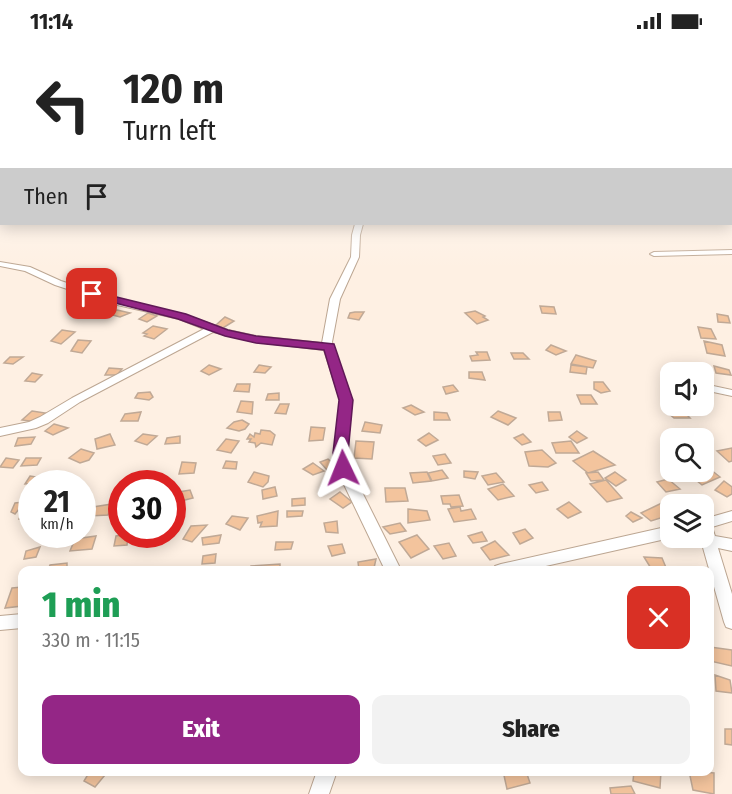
<!DOCTYPE html>
<html lang="en">
<head>
<meta charset="utf-8">
<style>
	:root { --surface:#fff; --page:#f2f2f2; --text:#222; --muted:#767676; --accent:#942686 }
	body { margin:0; font-family:"Fira Sans Condensed",sans-serif; background:var(--page); color:var(--text); height:100vh; display:flex; flex-direction:column; font-size:22px; white-space:nowrap }
	* { box-sizing:border-box; margin:0 }
	p { font-size:20px; color:var(--muted) }
	.icon { flex:none; width:33px; height:33px; fill:none; stroke:currentColor; stroke-width:2; stroke-linecap:round; stroke-linejoin:round }
	.map { position:relative; flex:1; overflow:hidden }
	.side { position:absolute; left:18px; top:524px; width:696px; height:210px; display:flex; flex-direction:column; background:var(--surface); border-radius:12px; box-shadow:0 3px 15px #0003 }
	.side>* { flex:none }
	.hud { position:absolute; left:0px; top:0px; width:732px; height:183px; box-shadow:0 3px 15px #0003; background:#fff; color:var(--text); overflow:hidden }
	.controls { position:absolute; left:660px; top:320px; display:grid; gap:12px }
	.controls a { display:grid; place-items:center; width:54px; height:54px; border-radius:12px; background:var(--surface); box-shadow:0 3px 15px #0003; font-size:30px }
	.speed { position:absolute; left:18px; top:428px; display:flex; gap:12px; font-size:30px; font-weight:700; text-align:center }
	.speed>* { display:grid; place-content:center; width:78px; height:78px; border-radius:50%; background:var(--surface); box-shadow:0 3px 15px #0003; line-height:1 }
	.speed small { font-size:15px; font-weight:400 }
	.speed .limit { border:9px solid #d22; background:#fff; color:#111 }
	.pin { position:absolute; display:grid; place-items:center; width:51px; height:51px; color:#fff; margin:-26px; border-radius:12px; box-shadow:0 3px 9px #0006 }
	.me { position:absolute; width:66px; margin:-33px; rotate:358deg; stroke-linejoin:round; filter:drop-shadow(0 0 4px #0008) }
	.turn { display:flex; align-items:center; gap:21px; height:126px; padding:0 24px; font-size:27px }
	.turn .icon { width:78px; height:78px; stroke-width:2.5 }
	.turn b { display:block; font-size:42px; line-height:51px }
	.then { display:flex; align-items:center; height:57px; padding:0 24px; background:#0003; gap:12px; font-size:22px }
	.round { display:grid; place-items:center; flex:none; width:63px; height:63px; border-radius:12px; background:var(--page) }
	.headline { display:flex; align-items:center; justify-content:space-between; height:102px; padding:0 24px }
	h1 { font-size:36px; font-weight:800; line-height:45px; color:#1e9e55 }
	.button { display:flex; gap:12px; margin-top:auto; padding:12px 24px }
	.button a { flex:1; height:69px; border-radius:12px; background:var(--accent); color:#fff; font-size:24px; font-weight:800; line-height:69px; text-align:center }
	.button a+a { background:var(--page); color:var(--text) }
	.status { display:flex; justify-content:space-between; align-items:center; height:42px; padding:0 30px; background:var(--surface); direction:ltr }
	.status svg { height:16px; fill:currentColor }
	.map>svg:first-child { display:block }
	.building { fill:#f3c49d; stroke:#c0a996; stroke-width:1.5 }
	.lines { fill:none; stroke-linecap:round; stroke-linejoin:round }
	.minor-casing { stroke:#bca692; stroke-width:2 }
	.minor { fill:#fff; fill-rule:evenodd }
	.route { fill:#942686; stroke:#601957; stroke-width:1.5 }
</style>
</head>
<body>
<div class="status"><b>11:14</b><svg viewBox="0 0 49 12"><path d="M0 12V9h3v3zM5 12V6h3v6zM10 12V3h3v9zM15 12V0h3v12zM26 1h20v11H26zM47 4h2v5h-2z"/></svg></div>
<div class="map">
<svg width="732" height="752" viewBox="0 0 732 752">
	<rect width="100%" height="100%" fill="#fef0e3"/>
	<path class="building" d="M93,262L110,264L101,271L84,267Z
		M540,264L554,265L556,272L542,271Z
		M117,268L130,271L120,275L109,272Z
		M475,269L485,274L483,275L488,278L477,282L465,271Z
		M355,270H364L359,278L348,276L350,271Z
		M148,271L157,274L147,280L139,277Z
		M717,272L728,274L730,281L718,280Z
		M225,275L234,279L223,286L216,283Z
		M153,284L167,287L154,297L144,294L147,292L143,291Z
		M698,285L711,287L716,297L701,296Z
		M62,288L75,290L61,302L51,299Z
		M78,298L91,299L82,311L71,309Z
		M704,299L722,303L725,314L707,311Z
		M551,303L566,309L556,313L546,308Z
		M476,310H487L490,318L472,319L470,314L478,313Z
		M511,311H523L529,317H514Z
		M576,313L596,319L593,326L571,322Z
		M10,315H23L13,322L4,321Z
		M209,323L221,327L209,333L201,329Z
		M259,323L271,325L265,331L254,330Z
		M571,323L587,325L586,332L570,330Z
		M714,324L729,328L731,333L716,331Z
		M109,326L122,327L117,333H105Z
		M469,330H482L485,338L469,336Z
		M32,331L42,333L35,340L25,339Z
		M594,340H603L610,349L601,351L594,347Z
		M237,342H250L249,350L234,349Z
		M453,343L458,349L446,352L443,345Z
		M150,350L153,355L149,358L135,356L138,351Z
		M279,351V358H266L268,352Z
		M577,353H591L597,362H581Z
		M241,359L253,360L252,372L237,370Z
		M280,362H289L286,372L275,371Z
		M411,363L424,370L415,373L403,366Z
		M682,368L690,376H674L668,371Z
		M32,369L45,371L37,380L22,378Z
		M498,369L516,376L508,383L491,375Z
		M141,370L138,379H121L125,372Z
		M434,370L447,371L450,378H434Z
		M548,370H560L562,378L549,379Z
		M242,378L249,382L245,387L239,389L227,386L234,380Z
		M365,380L382,383L380,391L362,389Z
		M54,382L68,386L53,393L45,389Z
		M311,385L325,386L323,398L309,399Z
		M261,388L270,389L275,393L272,403L261,401L256,405L255,401L249,400L251,397H247L250,392L254,395L255,391L260,392Z
		M577,389L587,396L577,401L569,395Z
		M429,391L438,398L426,404L418,398Z
		M110,392L115,403L97,407L95,397Z
		M143,392L157,394L147,403L135,399Z
		M523,392L531,400L522,403L514,396Z
		M180,394V401L165,402L167,396Z
		M35,395L31,402L15,404L18,396Z
		M226,397L239,399L231,411L217,408Z
		M356,399L374,400L372,417L354,416Z
		M571,399L579,411H556L552,401Z
		M732,406V419L729,420L717,409Z
		M81,407L94,411L89,418L80,421L69,416Z
		M542,408L556,421L548,425L529,424L525,410Z
		M593,409L615,423L588,431L573,419Z
		M445,412L451,421L438,423L433,414Z
		M6,416L19,418L13,426L0,425Z
		M26,416H41L37,423L21,424Z
		M328,417L337,425L328,429L320,420Z
		M226,419L237,420L236,427L223,426Z
		M182,420L196,421L194,431L179,432Z
		M313,421L324,429L313,433L303,427Z
		M706,424L720,435L702,443L691,434L698,429H704Z
		M442,428L448,436L432,439L428,431Z
		M464,429L478,430L475,437L464,435Z
		M254,430L269,434L268,440L263,445L248,440Z
		M427,430L431,439L413,441L410,431Z
		M598,430L604,438L591,439L586,431Z
		M615,430L626,438L616,444L605,436Z
		M496,431L504,440L488,443L482,434Z
		M30,434L42,436L39,441L25,442Z
		M668,437L680,447L666,450L657,440Z
		M606,438L622,456L607,460L590,442Z
		M724,439L732,445V452L727,455L715,448Z
		M542,440L548,448L536,451L529,443Z
		M503,442L514,454L498,458L488,447Z
		M275,445L277,454L263,457L262,448Z
		M385,446H405L408,459L386,460Z
		M190,448L193,456L173,461V451Z
		M340,450L352,460L343,466L330,457Z
		M459,453L463,464L451,465L450,462H443L441,454Z
		M688,454L699,462H681L677,458Z
		M305,456V463L292,464V457Z
		M32,459V477H19L23,468L19,467L15,472L11,470L15,461Z
		M569,460L581,470L568,476L557,467Z
		M664,460L670,467V473L651,479L641,471Z
		M112,462L108,473L89,474L93,465Z
		M460,465L461,469L471,467L476,477L454,480L448,467Z
		M408,467L427,469L430,478L408,481Z
		M278,469L277,484L260,485L262,480L258,481L257,474Z
		M287,469H303L302,474L287,475Z
		M631,470L642,476L633,480L626,474Z
		M232,474L248,476L240,488L226,482Z
		M337,479L338,491L326,490L324,481Z
		M400,481L406,489L390,492L383,485Z
		M207,483L192,500L183,497L191,484Z
		M525,487L533,496L520,502L513,491Z
		M482,490L487,499L473,501L468,494Z
		M128,492L127,503L114,504L116,494Z
		M221,493L219,501L203,503L202,496Z
		M417,493L429,507L411,516L399,500Z
		M96,494L92,507L70,509L75,497Z
		M495,499L509,513L490,518L481,506Z
		M276,500H293L291,507L275,508Z
		M449,501L456,514L443,517L434,504Z
		M342,502L345,511L332,514L328,504Z
		M40,505L36,515L24,517L26,509Z
		M216,512L215,521L202,522L203,514Z
		M644,515L662,516L667,528H652Z
		M376,517L374,526L359,528L358,520Z
		M67,521V528H48L50,523Z
		M280,522V528H251V524Z
		M22,545V564L5,566L12,546Z
		M710,605L732,608V624L710,619Z
		M715,633L730,638L732,651L716,649Z
		M725,687H732V703L725,702Z
		M90,729H98L105,733L95,745L84,739Z
		M503,729H526L530,741L507,747Z
		M634,729H661L660,746L633,739Z
		M689,729L714,731V752L693,748Z
		M631,744L635,752H611L610,746Z"/>
	<g class="lines">
		<g class="minor-casing">
			<path id="minor" d="M730,146L732,147V151H730Z
				M2,148V153H0V149Z
				M355,182H363L360,193L359,215L340,257L332,300L352,358L347,411L350,426L401,528H385L336,426L335,411L340,358L324,308L256,300L213,290L80,360L48,381L36,386L0,394V386L29,380L40,375L72,356L204,287L179,277L113,262L55,243L25,229L0,224V220L30,225L61,239L119,258L185,273L228,288L256,294L322,301L330,257L351,215L352,193Z
				M732,208V212L654,214L650,212L654,210Z
				M704,342L732,348V354L704,348Z
				M732,469V479L712,485L715,494L732,497V509L718,506L732,552V587L726,585L724,580L700,495H704V477Z
				M670,484L672,495L670,496L528,528H493L495,524L501,522Z
				M22,572V586L0,588V574Z
				M317,729H337L329,752H309Z"/>
		</g>
		<use href="#minor" class="minor"/>
	</g>
	<linearGradient id="sky" x2="0" y2="1"><stop stop-color="#7db8e1"/><stop offset="0.54" stop-color="#fff8f2"/><stop offset="1" stop-color="#fff8f2" stop-opacity="0"/></linearGradient>
	<rect width="732" height="226" fill="url(#sky)"/>
	<path class="route" d="M92,249L186,272L228,288L256,294L334,302L353,358L348,411L351,426L348,430L343,431L336,426L333,411L339,358L324,308L256,301L225,294L178,277L88,254L86,252Z"/>
</svg>
<div class="controls">
<a><svg class="icon" aria-label="sound" viewBox="0 0 24 24"><path d="M4 9h4l5-4v14l-5-4H4zM17 9q2 3 0 6"/></svg></a>
<a><svg class="icon" aria-label="search" viewBox="0 0 24 24"><circle cx="10" cy="10" r="6"/><path d="M15 15l6 6"/></svg></a>
<a><svg class="icon" aria-label="layers" viewBox="0 0 24 24"><path d="M12 4l9 5-9 5-9-5zM3 14l9 5 9-5"/></svg></a>
</div>
<div class="speed"><div>21<small>km/h</small></div><div class="limit">30</div></div>
<div class="pin" style="left:92px;top:252px;background:#d93025"><svg class="icon" aria-label="arrive" viewBox="0 0 24 24"><path d="M6 21V4h12l-3 4 3 4H6"/></svg></div>
<svg class="me" style="left:343px;top:426px" viewBox="-20 -20 40 40"><path d="M0-17L14 15 0 8-14 15z" fill="#942686" stroke="#fff" stroke-width="4"/></svg>
<div class="hud">
<div class="turn"><svg class="icon" aria-label="left" viewBox="0 0 24 24"><path d="M17 20v-9H6M10 6l-5 5 5 5"/></svg><div><b>120 m</b>Turn left</div></div>
<div class="then">Then<svg class="icon" aria-label="arrive" viewBox="0 0 24 24"><path d="M6 21V4h12l-3 4 3 4H6"/></svg></div>
</div>
<section class="side">
<div class="headline"><div><h1>1 min</h1><p>330 m · 11:15</p></div><a class="round" style="background:#d93025;color:#fff"><svg class="icon" aria-label="close" viewBox="0 0 24 24"><path d="M6 6l12 12M18 6L6 18"/></svg></a></div>
<div class="button"><a>Exit</a><a>Share</a></div>
</section>
</div>
</body>
</html>
